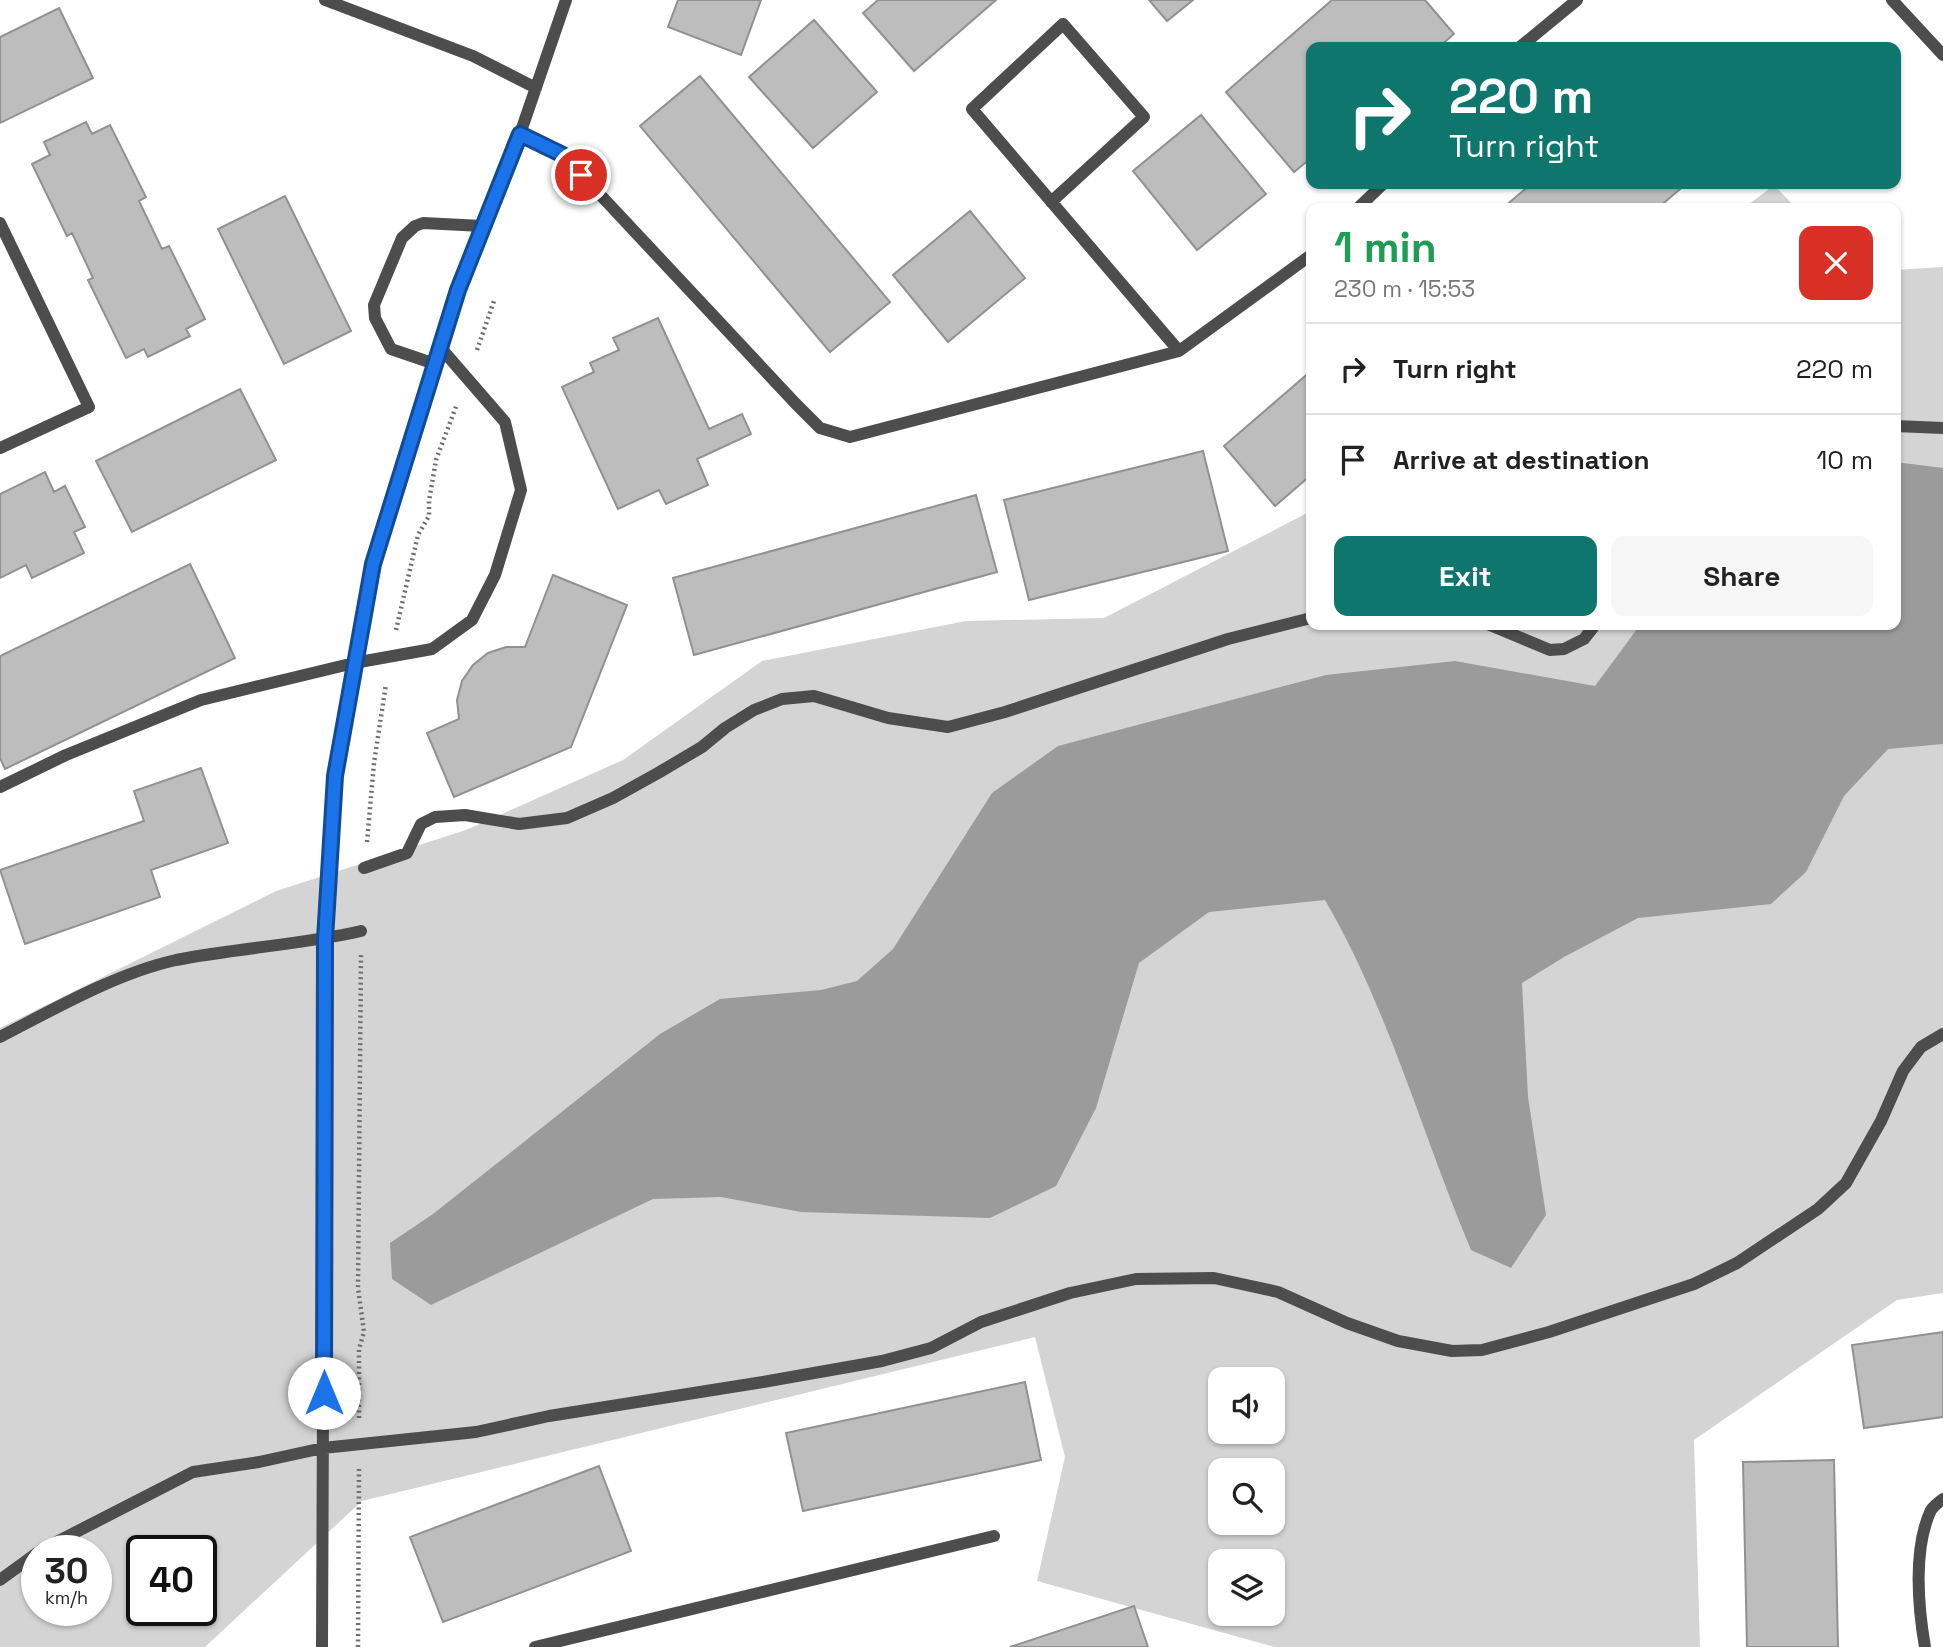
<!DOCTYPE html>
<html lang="en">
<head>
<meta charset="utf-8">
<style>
	:root { --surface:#fff; --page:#f6f6f6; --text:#222; --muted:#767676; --line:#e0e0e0; --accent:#0f766e }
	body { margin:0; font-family:"Space Grotesk",sans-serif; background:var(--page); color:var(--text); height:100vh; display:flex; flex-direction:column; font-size:26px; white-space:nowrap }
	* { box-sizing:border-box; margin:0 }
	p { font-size:23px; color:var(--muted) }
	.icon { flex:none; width:38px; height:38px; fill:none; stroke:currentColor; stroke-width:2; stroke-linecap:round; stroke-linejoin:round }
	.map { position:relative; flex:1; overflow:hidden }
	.drawer { position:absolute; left:1306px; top:203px; width:595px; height:427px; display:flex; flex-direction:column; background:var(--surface); border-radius:14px; box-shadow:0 2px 5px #0004 }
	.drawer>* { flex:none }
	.banner { position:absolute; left:1306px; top:42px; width:595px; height:147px; border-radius:14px; box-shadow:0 2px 5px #0004; background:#0f766e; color:#fff; overflow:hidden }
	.tools { position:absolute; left:1208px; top:1367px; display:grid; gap:14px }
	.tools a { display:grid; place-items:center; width:77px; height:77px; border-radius:14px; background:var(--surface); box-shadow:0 2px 5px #0004; font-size:35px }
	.speed { position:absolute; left:21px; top:1535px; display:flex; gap:14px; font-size:35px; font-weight:700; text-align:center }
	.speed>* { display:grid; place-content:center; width:91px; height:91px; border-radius:50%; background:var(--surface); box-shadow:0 2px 5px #0004; line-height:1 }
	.speed small { font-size:18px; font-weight:400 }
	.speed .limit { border:4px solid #111; border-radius:10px; background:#fff; color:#111 }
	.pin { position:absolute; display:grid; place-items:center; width:60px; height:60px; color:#fff; margin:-30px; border:4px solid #fff; border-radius:50%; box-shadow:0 2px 7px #0007 }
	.me { position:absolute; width:77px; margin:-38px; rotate:0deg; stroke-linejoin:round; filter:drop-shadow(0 0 5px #0008) }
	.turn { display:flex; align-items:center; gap:24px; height:147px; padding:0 28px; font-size:32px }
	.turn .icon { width:91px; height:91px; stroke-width:2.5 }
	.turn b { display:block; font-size:49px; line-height:60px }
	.round { display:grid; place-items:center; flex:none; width:74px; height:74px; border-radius:14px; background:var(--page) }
	.summary { display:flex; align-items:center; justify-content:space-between; height:119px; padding:0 28px }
	h1 { font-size:42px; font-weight:700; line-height:52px; color:#1e9e55 }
	.button { display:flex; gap:14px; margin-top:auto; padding:14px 28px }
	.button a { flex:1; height:80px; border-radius:14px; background:var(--accent); color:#fff; font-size:28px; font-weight:700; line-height:80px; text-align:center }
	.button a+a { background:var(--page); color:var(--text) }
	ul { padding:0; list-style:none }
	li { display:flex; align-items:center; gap:21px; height:91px; padding:0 28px; border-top:2px solid var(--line) }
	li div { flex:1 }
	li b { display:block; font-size:26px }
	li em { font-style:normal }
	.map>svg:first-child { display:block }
	.green { fill:#d4d4d4; fill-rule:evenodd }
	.water { fill:#9b9b9b }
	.building { fill:#bdbdbd; stroke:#919191; stroke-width:2 }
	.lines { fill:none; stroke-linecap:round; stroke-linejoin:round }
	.path { stroke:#6f6f6f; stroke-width:4.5; stroke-dasharray:2 3.5; stroke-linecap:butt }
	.minor { stroke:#4d4d4d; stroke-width:12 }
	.route-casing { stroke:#114b97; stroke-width:18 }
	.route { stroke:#1a73e8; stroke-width:12 }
</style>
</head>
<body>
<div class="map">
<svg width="1943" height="1647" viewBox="0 0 1943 1647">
	<rect width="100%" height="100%" fill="#fff"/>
	<path class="green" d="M1774,185L1796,208H1744Z
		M1943,267V1293L1897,1300L1694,1440L1700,1647H1275L1037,1581L1065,1457L1035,1337L362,1501L205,1647H0V1028L276,891L466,830L623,760L762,661L966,621L1104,618L1311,511V625H1895V270ZM1220,1379H1272V1432H1220ZM1220,1470H1272V1522H1220ZM37,1550H96V1610H37ZM142,1550H201V1610H142ZM1220,1561H1272V1614H1220Z"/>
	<path class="water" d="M1895,462L1943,468V744L1888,749L1844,796L1806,872L1771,904L1638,918L1564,957L1522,983L1528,1097L1546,1215L1511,1268L1471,1250C1422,1134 1389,1010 1325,900L1209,912L1139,963L1096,1108L1056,1186L990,1218L801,1212L721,1197L653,1199L431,1305L392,1279L390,1243L433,1214L660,1034L720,999L821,990L857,981L893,949L992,793L1058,746L1326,675L1455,661L1595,686L1640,625H1895Z"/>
	<path class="building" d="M678,0H761L741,55L668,27Z
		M878,0H996L914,71L863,13Z
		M1149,0H1193L1167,21Z
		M1332,0H1425L1454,34L1439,47H1311V158L1294,172L1226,92Z
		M59,8L93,78L0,123V37Z
		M814,20L877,92L813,148L749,77Z
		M700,76L890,302L830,352L640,126Z
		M1201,115L1266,194L1197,250L1133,171Z
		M86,122L92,134L110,125L146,197L139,201L162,249L169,246L205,319L186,329L190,336L148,357L144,349L126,358L88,280L93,278L72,233L67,236L32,164L50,155L44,142Z
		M1531,184H1686L1658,208H1503Z
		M285,196L351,331L284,364L218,229Z
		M970,211L1025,278L948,342L893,275Z
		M658,318L709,429L742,414L751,434L697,459L708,485L666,504L659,490L618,509L562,387L594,372L590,363L619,350L613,338Z
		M1311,371V475L1275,506L1224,446Z
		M240,389L276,460L132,532L96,461Z
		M1203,451L1228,551L1029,600L1004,500Z
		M45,472L54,492L65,486L85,527L74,532L84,553L32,578L26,565L0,578V494Z
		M976,495L997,572L694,655L673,578Z
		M190,564L235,658L5,769L0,758V656Z
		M553,575L627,605L571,747L454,797L427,733L459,719L457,700L462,681L473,665L488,653L506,647H525Z
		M201,768L228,843L151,870L160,897L25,944L0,870L144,821L134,791Z
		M1943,1332V1417L1864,1428L1852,1345Z
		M1025,1382L1041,1460L803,1511L786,1433Z
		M1834,1460L1838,1647H1747L1743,1462Z
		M599,1466L631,1551L443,1622L410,1537Z
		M1134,1606L1148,1647H1010Z"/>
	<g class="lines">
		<path class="path" d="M477,350L495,298
			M396,630L418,535L429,516V501L436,460L457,404
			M367,842L374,763L386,684
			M359,1418V1349L364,1332L358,1288L361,955
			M358,1647L359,1468"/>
		<path class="minor" d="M325,0L473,56L536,88
			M1892,0L1943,55
			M1520,47L1577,0
			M520,134L563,155L796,404L820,428L850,437L1179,351L1311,255
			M1051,202L1144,117L1063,24L972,109L1179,351
			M1358,208L1383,184
			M0,223L89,407L0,448
			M435,364L391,349L375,318L374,305L402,238L415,226L423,223L482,226
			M1895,426L1943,428
			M1490,625L1550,650L1564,649L1584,639L1595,625
			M0,787L66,755L201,700L354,663L432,649L472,620L495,575L521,490L505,422L440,347
			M364,868L407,853L421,824L435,817L465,815L519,824L567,818L613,798L658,773L702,747L725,728L754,710L782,699L814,696L888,718L948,727L1005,712L1228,639L1311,618
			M0,1037C54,1009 117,973 176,960C237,948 300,945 361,931
			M41,1550L193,1472L259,1462L323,1448L476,1432L549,1416L763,1382L882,1361L931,1348L981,1322L1070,1293L1136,1279L1214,1278L1278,1292L1347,1323L1398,1341L1452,1351L1482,1350L1549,1332L1694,1284L1737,1263L1818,1209L1846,1183L1881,1121L1903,1071L1921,1047L1943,1034
			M0,1580L37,1553
			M322,1647L325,939L335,776L354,663L373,564L458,290L520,134L566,0
			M535,1647L994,1536
			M1925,1647C1918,1607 1913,1548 1931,1510C1934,1506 1939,1502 1943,1499"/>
	</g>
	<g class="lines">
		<g class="route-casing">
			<path id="route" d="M324,1393L325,939L335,776L373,564L458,290L520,134L563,155L581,175"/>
		</g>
		<use href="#route" class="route"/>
	</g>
</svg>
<div class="tools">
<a><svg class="icon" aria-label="sound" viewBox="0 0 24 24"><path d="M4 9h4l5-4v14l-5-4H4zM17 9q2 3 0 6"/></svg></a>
<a><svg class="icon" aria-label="search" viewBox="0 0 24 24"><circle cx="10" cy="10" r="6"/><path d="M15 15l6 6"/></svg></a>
<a><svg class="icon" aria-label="layers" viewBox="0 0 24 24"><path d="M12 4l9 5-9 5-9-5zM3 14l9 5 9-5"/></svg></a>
</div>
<div class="speed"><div>30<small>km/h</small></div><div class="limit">40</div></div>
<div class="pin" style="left:581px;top:175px;background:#d93025"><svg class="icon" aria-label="arrive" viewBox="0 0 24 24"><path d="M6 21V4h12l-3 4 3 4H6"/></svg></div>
<svg class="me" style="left:324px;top:1393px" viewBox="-20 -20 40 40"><circle r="19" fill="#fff"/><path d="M0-13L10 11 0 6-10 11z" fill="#1a73e8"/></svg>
<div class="banner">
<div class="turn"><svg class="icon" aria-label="right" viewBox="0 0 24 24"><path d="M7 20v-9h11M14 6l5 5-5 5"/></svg><div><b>220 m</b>Turn right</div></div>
</div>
<section class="drawer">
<div class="summary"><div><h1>1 min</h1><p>230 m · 15:53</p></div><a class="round" style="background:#d93025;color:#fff"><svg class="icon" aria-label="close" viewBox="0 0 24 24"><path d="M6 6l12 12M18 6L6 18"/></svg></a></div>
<ul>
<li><svg class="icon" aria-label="right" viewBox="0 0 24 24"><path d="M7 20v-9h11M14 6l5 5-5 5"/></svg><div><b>Turn right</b></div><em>220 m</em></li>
<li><svg class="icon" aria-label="arrive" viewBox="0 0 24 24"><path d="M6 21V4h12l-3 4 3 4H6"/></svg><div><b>Arrive at destination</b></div><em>10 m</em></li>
</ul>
<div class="button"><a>Exit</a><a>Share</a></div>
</section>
</div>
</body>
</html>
